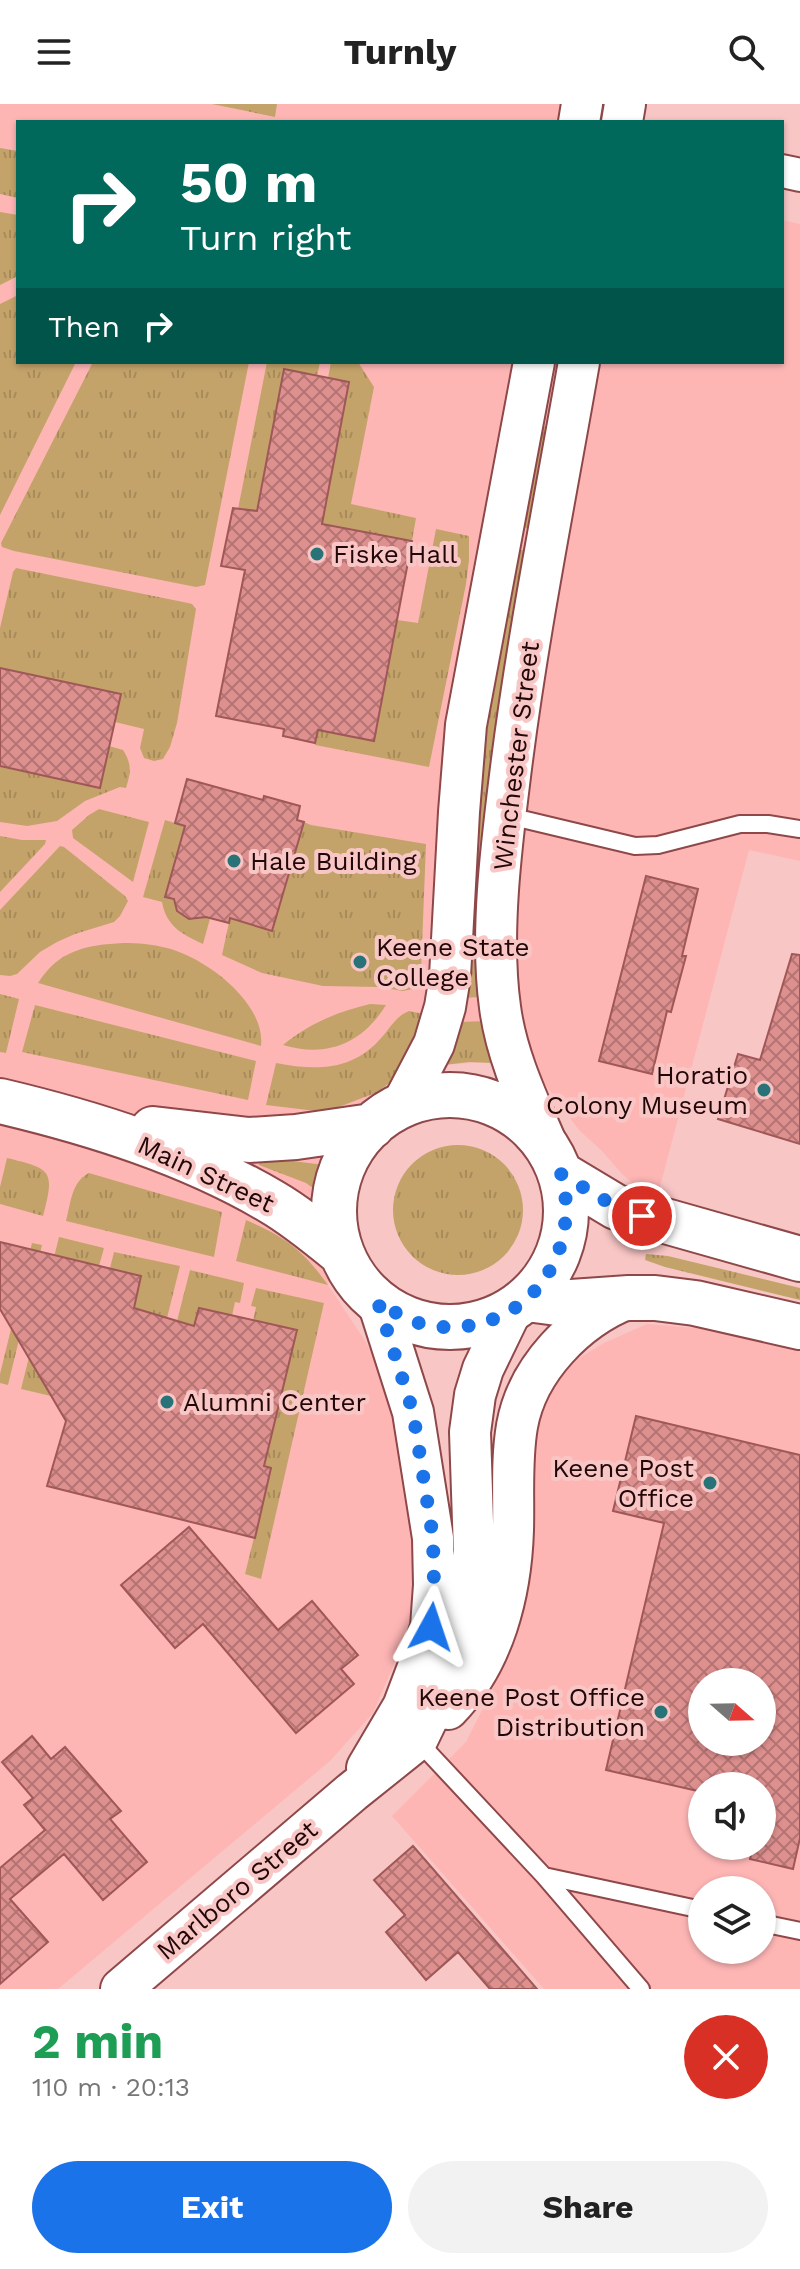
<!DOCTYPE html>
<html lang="en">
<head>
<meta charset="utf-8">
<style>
	:root { --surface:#fff; --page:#f2f2f2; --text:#222; --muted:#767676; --accent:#1a73e8 }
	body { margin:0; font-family:"Work Sans",sans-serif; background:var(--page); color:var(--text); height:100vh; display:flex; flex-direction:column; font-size:30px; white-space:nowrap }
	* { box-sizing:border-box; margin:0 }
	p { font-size:26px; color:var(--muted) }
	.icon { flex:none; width:44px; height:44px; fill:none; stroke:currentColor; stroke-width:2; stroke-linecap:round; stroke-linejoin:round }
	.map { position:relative; height:1885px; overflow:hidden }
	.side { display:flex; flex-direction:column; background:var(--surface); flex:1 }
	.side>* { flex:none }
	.hud { position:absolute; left:16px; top:16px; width:768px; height:244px; border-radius:0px; box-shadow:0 2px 6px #0004; background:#00695c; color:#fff; overflow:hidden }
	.needle { width:52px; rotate:110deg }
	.controls { position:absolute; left:688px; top:1564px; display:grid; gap:16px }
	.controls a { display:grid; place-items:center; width:88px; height:88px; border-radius:50%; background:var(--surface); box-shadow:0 2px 6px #0004; font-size:40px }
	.pin { position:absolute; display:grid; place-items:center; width:68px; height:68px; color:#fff; margin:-34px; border:4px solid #fff; border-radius:50%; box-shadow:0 2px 8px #0007 }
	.me { position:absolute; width:88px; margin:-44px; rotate:5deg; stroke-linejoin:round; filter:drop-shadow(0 0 6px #0008) }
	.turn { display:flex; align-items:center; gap:28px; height:168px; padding:0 32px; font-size:36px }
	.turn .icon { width:104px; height:104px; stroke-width:2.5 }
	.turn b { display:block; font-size:56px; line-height:68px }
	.then { display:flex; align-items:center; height:76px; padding:0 32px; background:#0003; gap:16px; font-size:30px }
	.round { display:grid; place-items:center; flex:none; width:84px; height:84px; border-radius:42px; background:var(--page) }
	.headline { display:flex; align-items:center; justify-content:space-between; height:136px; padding:0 32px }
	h1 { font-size:48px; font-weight:700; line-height:60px; color:#1e9e55 }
	.cta { display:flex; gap:16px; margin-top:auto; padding:16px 32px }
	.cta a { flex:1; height:92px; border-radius:48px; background:var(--accent); color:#fff; font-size:32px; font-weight:700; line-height:92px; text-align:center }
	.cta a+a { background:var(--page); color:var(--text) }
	header { display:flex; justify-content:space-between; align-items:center; height:104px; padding:0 32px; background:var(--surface); font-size:36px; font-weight:700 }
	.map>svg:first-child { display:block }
	.built { fill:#feb6b5; fill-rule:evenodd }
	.grass { fill:url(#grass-tufts) }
	.building { fill:url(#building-cross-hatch); stroke:#9f5757; stroke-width:2; fill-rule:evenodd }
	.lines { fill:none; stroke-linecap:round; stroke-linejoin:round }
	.service-casing { stroke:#8e4849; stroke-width:20 }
	.minor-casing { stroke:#8e4849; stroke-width:36 }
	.tertiary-casing { stroke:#8e4849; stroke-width:44 }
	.secondary-casing { stroke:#8e4849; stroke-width:48 }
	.service { stroke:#fff; stroke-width:16 }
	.minor { stroke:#fff; stroke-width:32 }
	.tertiary { stroke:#fff; stroke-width:40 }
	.secondary { stroke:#fff; stroke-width:44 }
	.route { stroke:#1a73e8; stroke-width:14; stroke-dasharray:0 25.2 }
	.poi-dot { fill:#287377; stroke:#f8c6c5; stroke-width:3 }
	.labels { text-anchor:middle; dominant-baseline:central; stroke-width:8; stroke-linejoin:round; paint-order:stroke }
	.poi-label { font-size:26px; fill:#220708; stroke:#f8c6c5; text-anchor:start }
	.street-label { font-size:26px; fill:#220708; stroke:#f8c6c5 }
</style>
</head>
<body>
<header><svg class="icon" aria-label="menu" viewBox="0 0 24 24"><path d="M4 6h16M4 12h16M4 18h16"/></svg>Turnly<svg class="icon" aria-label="search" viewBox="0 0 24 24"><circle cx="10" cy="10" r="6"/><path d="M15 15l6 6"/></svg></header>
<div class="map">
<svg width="800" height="1885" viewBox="0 0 800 1885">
	<defs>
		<pattern id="grass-tufts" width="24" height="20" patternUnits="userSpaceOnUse" patternTransform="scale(2)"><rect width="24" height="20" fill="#c4a36a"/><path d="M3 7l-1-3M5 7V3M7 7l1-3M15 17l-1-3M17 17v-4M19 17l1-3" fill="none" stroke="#a88b5a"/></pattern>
		<pattern id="building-cross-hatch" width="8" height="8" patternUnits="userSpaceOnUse" patternTransform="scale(2)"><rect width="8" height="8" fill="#de908f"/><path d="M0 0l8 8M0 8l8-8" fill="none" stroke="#b47473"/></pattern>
	</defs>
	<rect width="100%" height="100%" fill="#f8c6c5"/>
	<path class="built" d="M0,0H575L571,18H18V258H782V116L800,120V757L749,746L656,1098L623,1071L602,1047L579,1026L535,967L485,958L444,961L399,971L378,988L372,990L328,1181L366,1238L387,1281L403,1346L416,1450L408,1528L373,1609L330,1657L58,1885H0Z
		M647,1220L719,1226L800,1243V1885H544L392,1712L466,1638L498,1574L519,1522L530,1465L529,1340L542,1294L571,1259L604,1239ZM702,1578H762V1638H702ZM702,1682H762V1742H702ZM702,1786H762V1846H702Z"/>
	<path class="grass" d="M212,0H277L275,13Z
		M0,44L18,47V94L0,90Z
		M0,108L18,111V172L0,181Z
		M18,191V258H76L0,411V200Z
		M93,258H249L205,481L196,483L14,447L2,443L1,439Z
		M267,258H320L317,272L284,266L256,408L238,405Z
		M331,258H358L374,283L351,400L416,414L412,437L322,420L328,274Z
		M533,320L552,324L533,425L515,422Z
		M436,425L469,432V456L466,480L429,663L315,641L318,626L374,636L397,516L418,519Z
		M511,444L527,447L496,620L484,795L480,893L463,894L475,665Z
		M16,464L188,499L192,500L196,505L177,619L170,643L163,655L154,657L144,654L140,644L144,625L115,618L120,590L0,564V524L13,468Z
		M109,642L123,646C132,660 131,668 126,684L120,683L85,697L57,717L27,722L0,718V662L100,684Z
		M99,705L149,718L133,778L73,734L72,726L89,711Z
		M165,716L185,722L165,792L174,795L178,807C187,815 197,819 207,810L211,811L203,840C183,831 166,822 162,798L143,793Z
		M304,718L311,721L426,740L421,867L419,879L413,885L403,887L378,883L323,882L262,869L222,851L230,814L272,826Z
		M0,732L22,736H46L45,740L0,788Z
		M60,742L64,743L125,792L128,797L120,812L114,818L75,830L57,838L40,848L17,870L10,872L0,871V806Z
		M123,839C138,839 152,840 167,844C204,853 266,898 261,942L38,879C59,846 86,841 123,839Z
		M0,890L19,895L6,949L0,948Z
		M370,900L386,901C362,940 326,954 283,941C310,919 337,908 370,900Z
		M35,901L256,957L248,996L22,948Z
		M409,907L429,911L399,971L378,988L336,1004L316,1007L266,1001L276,959C317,967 353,967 382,933C391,923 396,912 409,907Z
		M485,917L492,959L469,958L444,961L460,918Z
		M393 1106a65 65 0 1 1 130 0a65 65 0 1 1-130 0Z
		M260,1053L325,1061L329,1063V1067L326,1094L306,1079L259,1061Z
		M7,1054C52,1065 55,1066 43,1112L0,1100V1083Z
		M89,1069L222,1108L214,1153L66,1117C71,1099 71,1078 89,1069Z
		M246,1116C285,1133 303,1146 328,1181L236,1157Z
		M59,1133L104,1144L99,1162L49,1281L51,1292L21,1285Z
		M32,1139L42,1141L8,1281L0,1279V1270Z
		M114,1148L180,1162L163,1230L151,1252L110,1164Z
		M646,1150L668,1152L800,1184V1196L665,1163L645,1156Z
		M190,1166L244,1179L240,1199L235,1198L232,1212L199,1204L194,1222L177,1217Z
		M256,1184L324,1199L261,1475L245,1470L271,1365L247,1357L272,1329L297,1227L253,1217L256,1203L251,1202Z"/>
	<path class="building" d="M284,265L349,278L322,420L412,437L374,637L318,626L315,639L283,632L284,625L216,612L245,466L221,462L233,404L257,407Z
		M0,564L121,590L100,684L0,662Z
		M187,675L263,696L264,692L300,702L297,716L304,718L272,827L230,814L229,819L206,813L189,815L177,807L174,795L165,793L185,722L175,719Z
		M646,772L698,785L682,852H686L671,908L667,907L652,970L599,957Z
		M792,850L800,851V1040L718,1015L738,950L760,956Z
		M0,1138L141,1172L134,1204L194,1222L199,1204L297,1226L264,1362L271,1364L255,1434L47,1382L66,1317L0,1205Z
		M636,1312L800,1351V1734L793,1765L750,1755L753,1742H762V1682H702V1688L606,1666L664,1419L613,1407ZM702,1578H762V1638H702Z
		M189,1423L278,1526L312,1497L358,1551L341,1565L354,1580L296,1629L203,1520L175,1544L121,1481Z
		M32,1632L51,1655L65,1643L121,1707L110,1715L147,1758L103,1796L64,1750L10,1795L48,1838L0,1880V1764L45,1726L24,1701L33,1694L2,1658Z
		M413,1742L537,1885H490L458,1848L426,1876L386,1828L405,1811L374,1776Z"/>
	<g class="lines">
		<g class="service-casing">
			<path id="service" d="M526,716L635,742L658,741L740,720H768L800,725
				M417,1636L544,1772L641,1885
				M544,1772L702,1806
				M762,1819L800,1827"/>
		</g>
		<g class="minor-casing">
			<path id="minor" d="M782,67L800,71"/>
		</g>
		<g class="tertiary-casing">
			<path id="tertiary" d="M579,18L582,0
				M622,18L625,0
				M402,1001L434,940L445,903L450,872L459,708L466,621L534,258
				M547,1041C528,997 506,951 500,903C490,832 501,744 510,672C527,534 555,396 579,258
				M448,1605C494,1558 511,1490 513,1426C514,1391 511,1357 517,1322C527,1265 576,1215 629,1194
				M367,1664L403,1603L420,1558L431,1523L434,1481L433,1434L413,1308L378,1198
				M121,1885L352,1688L417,1636L443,1582L468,1500L474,1447L470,1328L475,1291L483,1265L511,1207"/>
		</g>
		<g class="secondary-casing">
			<path id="secondary" d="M334 1107a116 116 0 1 1 232 0a116 116 0 1 1-232 0Z
				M0,997C93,1019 189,1049 272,1098C296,1112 319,1131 341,1149
				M153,1025L249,1036L296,1033L372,1022
				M561,1070L616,1103L800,1155
				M527,1195L557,1199L629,1194H655L695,1199L800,1223"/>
		</g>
		<use href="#service" class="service"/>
		<use href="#minor" class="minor"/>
		<use href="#tertiary" class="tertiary"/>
		<use href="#secondary" class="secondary"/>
	</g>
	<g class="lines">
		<path class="route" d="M431,1523L434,1481L433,1434L413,1308L378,1198C397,1210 417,1222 441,1223C511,1227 564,1177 566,1107C567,1095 563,1082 561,1070L616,1103L642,1112"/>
	</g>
	<g class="poi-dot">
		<circle cx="317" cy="450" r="8"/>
		<circle cx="234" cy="757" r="8"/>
		<circle cx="360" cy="858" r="8"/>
		<circle cx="764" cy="986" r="8"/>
		<circle cx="167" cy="1298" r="8"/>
		<circle cx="710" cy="1379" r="8"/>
		<circle cx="661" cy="1608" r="8"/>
	</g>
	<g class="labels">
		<g class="poi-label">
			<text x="333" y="450">Fiske Hall</text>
			<text x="250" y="757">Hale Building</text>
			<text x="376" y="843">Keene State<tspan x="376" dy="30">College</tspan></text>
			<text x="748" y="971" text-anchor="end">Horatio<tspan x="748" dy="30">Colony Museum</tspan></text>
			<text x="183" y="1298">Alumni Center</text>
			<text x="694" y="1364" text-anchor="end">Keene Post<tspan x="694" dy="30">Office</tspan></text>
			<text x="645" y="1593" text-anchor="end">Keene Post Office<tspan x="645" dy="30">Distribution</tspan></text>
		</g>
		<g class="street-label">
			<text transform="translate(516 652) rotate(-83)">Winchester Street</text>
			<text transform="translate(206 1070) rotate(25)">Main Street</text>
			<text transform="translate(237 1786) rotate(-40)">Marlboro Street</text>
		</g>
	</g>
</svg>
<div class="controls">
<a><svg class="needle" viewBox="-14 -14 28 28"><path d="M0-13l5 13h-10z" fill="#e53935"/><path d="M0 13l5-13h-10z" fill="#767676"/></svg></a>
<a><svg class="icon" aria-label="sound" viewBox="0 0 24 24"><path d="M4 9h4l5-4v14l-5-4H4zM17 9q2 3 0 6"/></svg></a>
<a><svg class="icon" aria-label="layers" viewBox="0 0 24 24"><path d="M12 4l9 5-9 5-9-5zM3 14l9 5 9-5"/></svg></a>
</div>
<div class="pin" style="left:642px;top:1112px;background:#d93025"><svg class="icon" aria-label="arrive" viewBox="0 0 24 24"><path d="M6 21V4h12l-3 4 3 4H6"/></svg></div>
<svg class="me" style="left:431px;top:1523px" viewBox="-20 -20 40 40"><path d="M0-17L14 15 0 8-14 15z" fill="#1a73e8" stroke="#fff" stroke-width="4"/></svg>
<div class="hud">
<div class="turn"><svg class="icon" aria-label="right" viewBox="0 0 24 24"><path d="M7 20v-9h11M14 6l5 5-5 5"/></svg><div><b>50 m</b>Turn right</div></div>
<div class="then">Then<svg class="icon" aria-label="right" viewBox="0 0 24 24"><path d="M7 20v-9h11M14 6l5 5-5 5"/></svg></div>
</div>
</div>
<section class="side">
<div class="headline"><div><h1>2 min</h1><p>110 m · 20:13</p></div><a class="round" style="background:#d93025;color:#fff"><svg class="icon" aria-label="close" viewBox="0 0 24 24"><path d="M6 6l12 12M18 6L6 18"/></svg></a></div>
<div class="cta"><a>Exit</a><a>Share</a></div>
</section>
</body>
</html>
